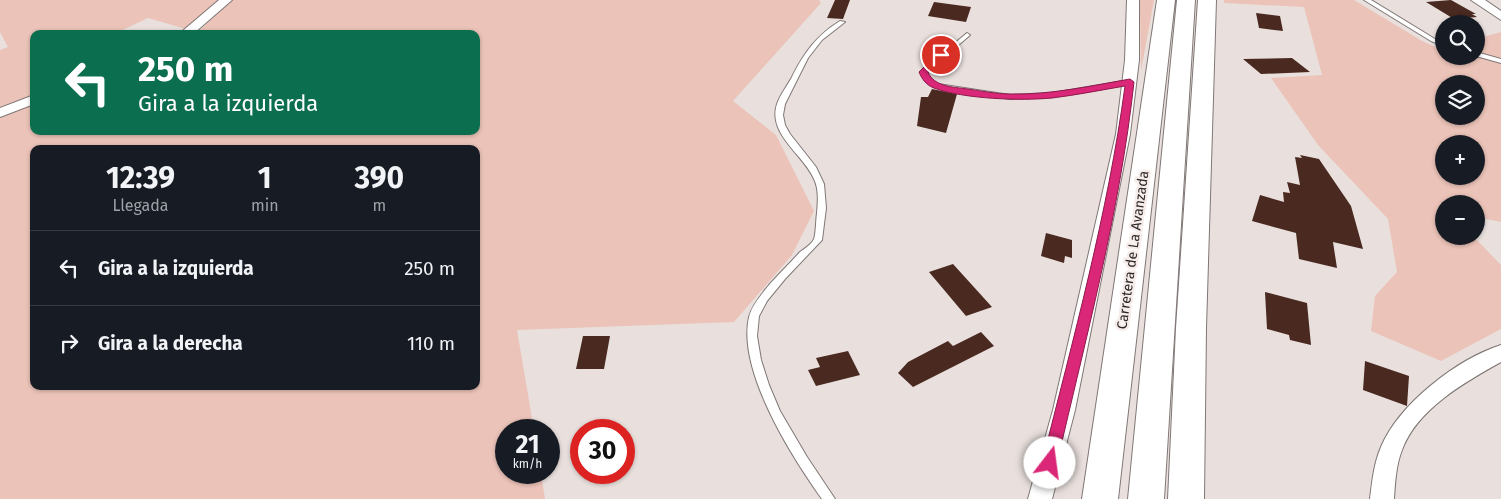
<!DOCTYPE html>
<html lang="es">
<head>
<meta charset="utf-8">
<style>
	:root { --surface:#171b24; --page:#242831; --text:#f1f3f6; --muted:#9ea1a6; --line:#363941 }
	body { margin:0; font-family:"Fira Sans",sans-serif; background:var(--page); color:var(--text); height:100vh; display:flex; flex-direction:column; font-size:19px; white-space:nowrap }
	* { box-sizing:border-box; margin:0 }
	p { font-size:16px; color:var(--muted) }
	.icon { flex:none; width:28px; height:28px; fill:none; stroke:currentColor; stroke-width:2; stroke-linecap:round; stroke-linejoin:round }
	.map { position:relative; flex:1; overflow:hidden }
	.sheet { position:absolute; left:30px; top:145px; width:450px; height:245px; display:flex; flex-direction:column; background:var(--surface); border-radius:10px; box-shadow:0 1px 4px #0004 }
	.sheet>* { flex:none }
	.guide { position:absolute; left:30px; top:30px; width:450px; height:105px; border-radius:10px; box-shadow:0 1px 4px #0004; background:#0b6e4f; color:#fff; overflow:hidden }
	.buttons { position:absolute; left:1435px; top:15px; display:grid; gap:10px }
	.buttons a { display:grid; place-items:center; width:50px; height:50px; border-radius:50%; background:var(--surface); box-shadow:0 1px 4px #0004; font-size:25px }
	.speed { position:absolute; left:495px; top:419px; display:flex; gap:10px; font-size:25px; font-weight:700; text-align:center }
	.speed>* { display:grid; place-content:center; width:65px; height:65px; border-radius:50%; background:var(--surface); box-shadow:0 1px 4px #0004; line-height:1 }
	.speed small { font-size:12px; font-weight:400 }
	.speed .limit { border:8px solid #d22; background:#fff; color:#111 }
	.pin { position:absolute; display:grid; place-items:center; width:42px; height:42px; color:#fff; margin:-21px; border:2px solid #fff; border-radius:50%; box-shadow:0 1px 5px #0007 }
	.me { position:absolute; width:55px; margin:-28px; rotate:15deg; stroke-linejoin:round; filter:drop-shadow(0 0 4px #0008) }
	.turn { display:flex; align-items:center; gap:18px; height:105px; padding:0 25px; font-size:22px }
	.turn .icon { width:65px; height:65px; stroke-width:2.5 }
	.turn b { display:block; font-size:35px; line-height:42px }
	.eta { display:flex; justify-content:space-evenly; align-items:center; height:85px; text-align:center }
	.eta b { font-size:30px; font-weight:700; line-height:35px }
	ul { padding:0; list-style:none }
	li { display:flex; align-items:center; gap:15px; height:75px; padding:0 25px; border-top:1px solid var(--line) }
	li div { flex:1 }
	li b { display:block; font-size:19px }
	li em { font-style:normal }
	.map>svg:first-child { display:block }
	.green { fill:#ebc3b8; fill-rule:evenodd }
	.building { fill:#492920 }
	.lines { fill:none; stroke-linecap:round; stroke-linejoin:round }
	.service-casing { stroke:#7f7775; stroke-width:2 }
	.minor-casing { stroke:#7f7775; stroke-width:2 }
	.primary-casing { stroke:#7f7775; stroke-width:2 }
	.trunk-casing { stroke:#7f7775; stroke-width:2 }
	.service { fill:#fff; fill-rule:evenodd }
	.minor { fill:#fff; fill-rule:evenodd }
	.primary { fill:#fff; fill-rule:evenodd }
	.trunk { fill:#fff; fill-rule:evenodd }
	.route { fill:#db2777; stroke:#8e194d }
	.labels { text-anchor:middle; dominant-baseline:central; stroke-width:5; stroke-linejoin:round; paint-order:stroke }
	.street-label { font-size:14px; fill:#2b2827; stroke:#f6edeb }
</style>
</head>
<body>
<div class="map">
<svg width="1501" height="499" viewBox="0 0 1501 499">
	<rect width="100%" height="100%" fill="#e9e0dd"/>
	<path class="green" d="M0,0H221L196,23L186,29L148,18L114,34H34V97L0,110V50L8,47L0,32Z
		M231,0H819L821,3L733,101L776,135L814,211L792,255L734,322L517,330L534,430H506V472L541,473L545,499H0V116L34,103V131H476V34H192L200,30ZM34,149H476V386H34Z
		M1140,0H1154L1141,71L1140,9Z
		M1224,0H1354L1422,41L1440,49L1444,48V56H1476V39L1501,32V222L1476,217V204H1444V236H1473L1501,265V329L1441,361L1371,331L1375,296L1397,272L1388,219L1318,145L1271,78L1322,75L1304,7L1224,3ZM1444,84H1476V116H1444ZM1444,144H1476V176H1444Z"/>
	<path class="building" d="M835,0H850L843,19L827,18Z
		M1451,0L1476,14H1472L1477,17L1454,19L1426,2Z
		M934,2L971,7L966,22L928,16Z
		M1256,13L1280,16L1283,31L1259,28Z
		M1292,58L1310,72L1261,74L1243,59Z
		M932,89L957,94L946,133L917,126L921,97H928Z
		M1300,155L1319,159L1351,206L1363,249L1333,242L1337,268L1299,259L1296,233L1252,221L1260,195L1284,202L1283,192L1290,193L1287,182L1300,185L1295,157L1302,158Z
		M1046,233L1072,240V258L1065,256L1064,263L1041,256Z
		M953,264L992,307L966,316L929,272Z
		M1265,292L1307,303L1311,345L1290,340L1289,335L1267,329Z
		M981,332L994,346L913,387L898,373L908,362L948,341L953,346Z
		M583,336H610L604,369H576Z
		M848,351L860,375L816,386L808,370L820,367L816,358Z
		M1365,361L1409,376L1407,406L1363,390Z"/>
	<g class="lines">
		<g class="service-casing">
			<path id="service" d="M1364,0H1371L1435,39L1444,42V46L1431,41Z
				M840,21L845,22L822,40L808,58L785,104L783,115L785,125L790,134L816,167L824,184L826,208L822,240L785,279L767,301L759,316L757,336L761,360L769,385L780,411L807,457L835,499H822C792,457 737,371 749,317C752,305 762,294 769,285C779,274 790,263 800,252C804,249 812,244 814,239C816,234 816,219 817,213C818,202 819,189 814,179C804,155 767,134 777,104C780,95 787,86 792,77C804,53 817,35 840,21Z
				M967,33L970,35L969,36L927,72L930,79L938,84L1010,95L1052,93L1130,80L1133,82L1130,84L1052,97L1010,99L934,87L925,81L920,72L921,71Z
				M1476,52L1501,59V63L1476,56Z"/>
		</g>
		<g class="minor-casing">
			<path id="minor" d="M219,0H232L193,34H179Z
				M1127,0H1139V60L1130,134L1075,410L1052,499H1028L1053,410L1116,134L1125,60Z
				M1471,0H1485L1501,11V20Z
				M34,95V104L0,117V108Z
				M1501,345V362C1465,382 1417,409 1402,450C1396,465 1395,483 1394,499H1370C1372,482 1374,463 1381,447C1399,404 1457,359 1501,345Z"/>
		</g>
		<g class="primary-casing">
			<path id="primary" d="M1198,0H1216L1206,328L1204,499H1168L1176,328Z"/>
		</g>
		<g class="trunk-casing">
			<path id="trunk" d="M1157,0H1175L1118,499H1082Z
				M1177,0H1195L1164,499H1128Z"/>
		</g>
		<use href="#service" class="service"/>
		<use href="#minor" class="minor"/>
		<use href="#primary" class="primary"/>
		<use href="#trunk" class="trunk"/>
	</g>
	<path class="route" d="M938,53L946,55L928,72C934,87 954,87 968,89C982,91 996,94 1010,94C1050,95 1090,86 1130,79L1134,82C1120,211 1086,337 1057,463L1055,468L1050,470L1045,468L1042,463C1073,339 1108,213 1125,86C1101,90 1077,95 1052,98C1020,101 964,99 934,88C926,85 922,79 919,72Z"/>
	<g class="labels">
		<g class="street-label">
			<text transform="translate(1133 250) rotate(-82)">Carretera de La Avanzada</text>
		</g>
	</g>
</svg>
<div class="buttons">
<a><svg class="icon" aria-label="search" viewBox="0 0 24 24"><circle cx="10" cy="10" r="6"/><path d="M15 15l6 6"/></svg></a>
<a><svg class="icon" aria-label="layers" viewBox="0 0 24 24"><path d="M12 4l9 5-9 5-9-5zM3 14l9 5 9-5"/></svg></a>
<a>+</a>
<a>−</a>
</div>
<div class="speed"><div>21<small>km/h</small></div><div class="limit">30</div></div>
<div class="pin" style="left:941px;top:55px;background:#d93025"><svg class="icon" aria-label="arrive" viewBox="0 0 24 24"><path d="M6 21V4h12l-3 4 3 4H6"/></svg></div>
<svg class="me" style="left:1050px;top:463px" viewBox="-20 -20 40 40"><circle r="19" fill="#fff"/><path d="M0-13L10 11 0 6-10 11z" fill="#db2777"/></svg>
<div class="guide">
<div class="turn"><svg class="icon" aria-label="left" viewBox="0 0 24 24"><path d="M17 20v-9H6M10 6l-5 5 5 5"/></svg><div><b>250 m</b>Gira a la izquierda</div></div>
</div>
<section class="sheet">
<div class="eta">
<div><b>12:39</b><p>Llegada</p></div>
<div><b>1</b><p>min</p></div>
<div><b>390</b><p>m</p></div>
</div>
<ul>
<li><svg class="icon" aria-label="left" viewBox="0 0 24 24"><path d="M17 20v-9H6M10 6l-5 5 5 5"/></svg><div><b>Gira a la izquierda</b></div><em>250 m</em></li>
<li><svg class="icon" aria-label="right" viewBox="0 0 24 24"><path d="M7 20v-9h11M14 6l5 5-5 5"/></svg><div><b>Gira a la derecha</b></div><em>110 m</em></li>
</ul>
</section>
</div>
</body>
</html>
